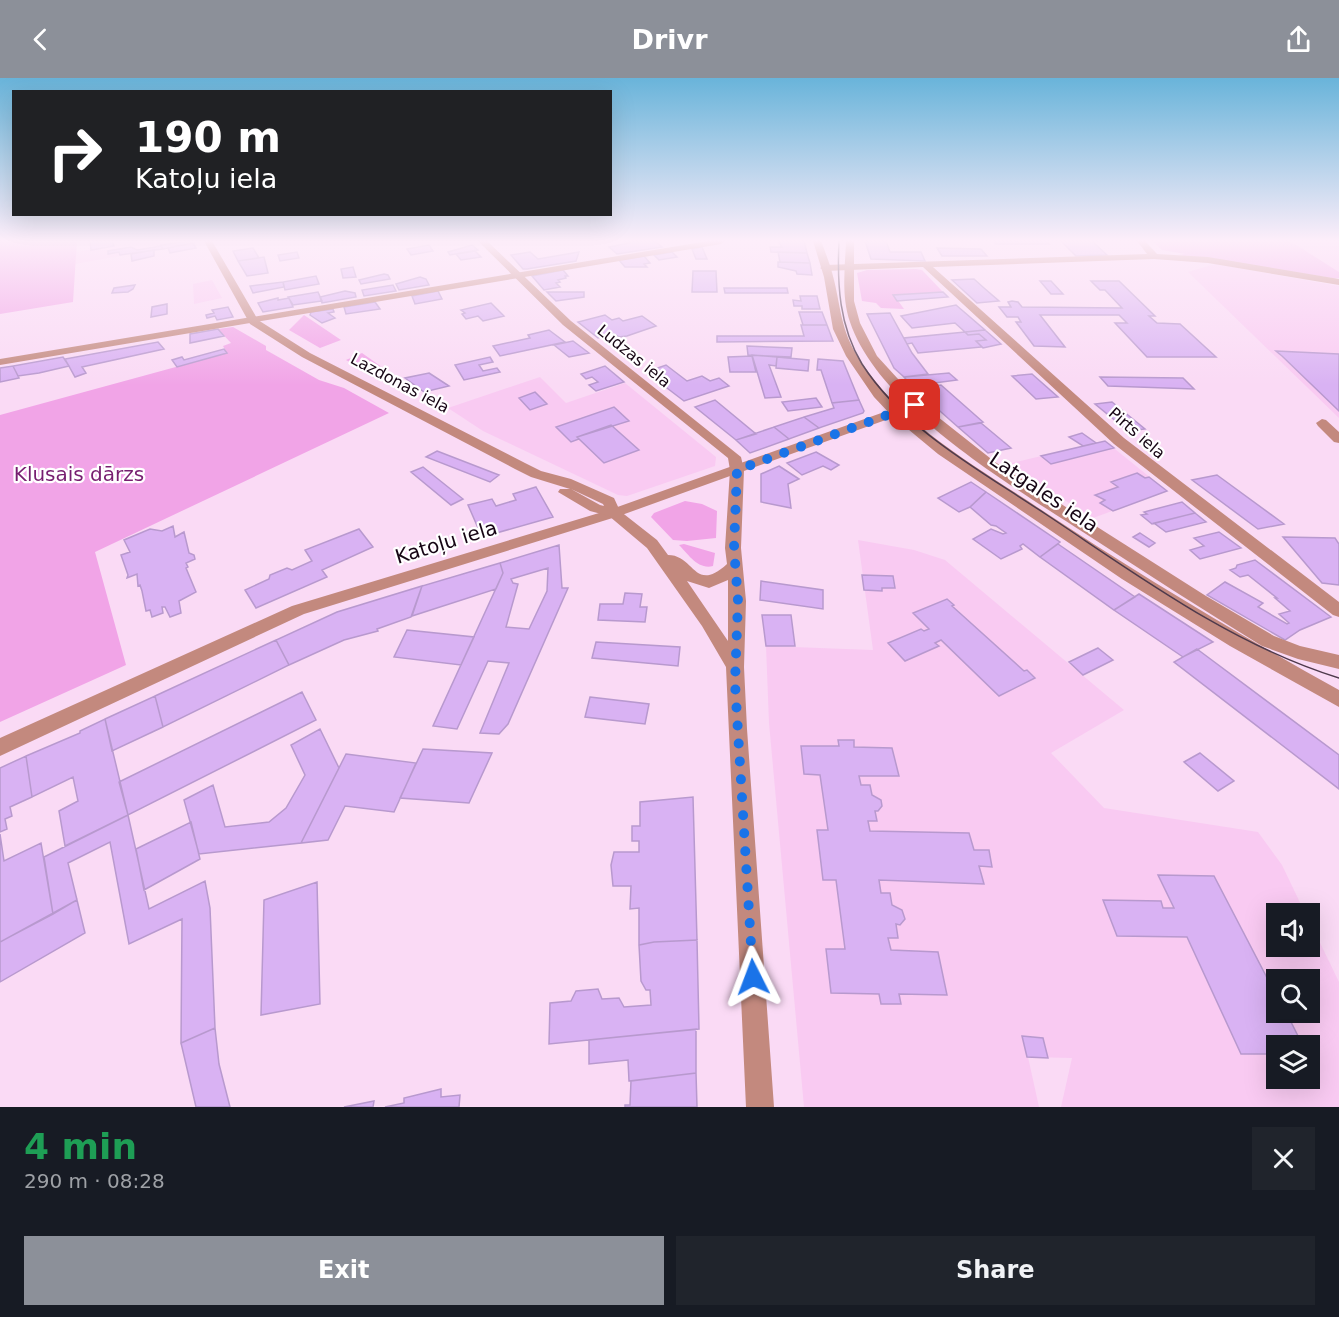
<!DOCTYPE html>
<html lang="en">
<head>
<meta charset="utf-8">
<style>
	:root { --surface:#171b24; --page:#20242c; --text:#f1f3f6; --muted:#9ea1a6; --accent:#8c9099 }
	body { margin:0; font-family:"DejaVu Sans",sans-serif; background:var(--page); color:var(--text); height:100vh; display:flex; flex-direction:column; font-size:22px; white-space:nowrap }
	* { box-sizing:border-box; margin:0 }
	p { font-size:20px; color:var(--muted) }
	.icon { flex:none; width:33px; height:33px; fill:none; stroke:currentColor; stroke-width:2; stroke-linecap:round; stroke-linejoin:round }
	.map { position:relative; height:1029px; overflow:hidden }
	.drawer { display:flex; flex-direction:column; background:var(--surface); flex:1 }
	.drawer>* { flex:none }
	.top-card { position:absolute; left:12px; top:12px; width:600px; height:126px; border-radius:0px; box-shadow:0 6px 24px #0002; background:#202124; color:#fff; overflow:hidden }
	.buttons { position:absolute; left:1266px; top:825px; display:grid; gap:12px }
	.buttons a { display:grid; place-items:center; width:54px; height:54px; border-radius:0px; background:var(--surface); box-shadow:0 6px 24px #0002; font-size:30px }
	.pin { position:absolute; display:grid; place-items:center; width:51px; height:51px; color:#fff; margin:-26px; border-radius:12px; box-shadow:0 3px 9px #0006 }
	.me { position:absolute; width:66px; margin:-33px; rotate:357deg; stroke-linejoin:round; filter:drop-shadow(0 0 4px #0008) }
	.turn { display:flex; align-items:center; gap:21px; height:126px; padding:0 24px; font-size:27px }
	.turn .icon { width:78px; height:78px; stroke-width:2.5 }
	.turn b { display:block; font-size:42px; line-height:51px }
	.round { display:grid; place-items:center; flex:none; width:63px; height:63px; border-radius:0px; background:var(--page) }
	.overview { display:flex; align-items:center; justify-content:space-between; height:102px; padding:0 24px }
	h1 { font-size:36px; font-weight:700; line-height:45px; color:#1e9e55 }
	.button { display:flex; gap:12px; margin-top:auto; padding:12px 24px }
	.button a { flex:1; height:69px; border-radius:0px; background:var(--accent); color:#fff; font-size:24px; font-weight:700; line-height:69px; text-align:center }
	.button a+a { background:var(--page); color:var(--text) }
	header { display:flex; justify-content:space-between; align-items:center; height:78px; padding:0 24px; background:var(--accent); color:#fff; font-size:27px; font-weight:700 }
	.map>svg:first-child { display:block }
	.built { fill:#f9caf2; fill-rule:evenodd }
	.green { fill:#f1a4e7 }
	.building { fill:#d9b2f3; stroke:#b899ce; stroke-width:1.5; fill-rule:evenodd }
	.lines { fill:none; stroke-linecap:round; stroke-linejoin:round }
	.minor { fill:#c3897e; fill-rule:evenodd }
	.tertiary { fill:#c3897e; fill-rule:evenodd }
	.tram { stroke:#4f3a4c; stroke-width:1.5 }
	.route { stroke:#1a73e8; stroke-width:10; stroke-dasharray:0 18 }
	.labels { text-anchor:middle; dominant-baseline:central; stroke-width:4.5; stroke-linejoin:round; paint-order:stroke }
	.far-street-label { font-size:16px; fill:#160514; stroke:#fff }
	.park-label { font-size:20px; fill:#771e70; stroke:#fff }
	.street-label { font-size:20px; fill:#160514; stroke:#fff }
</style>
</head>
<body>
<header><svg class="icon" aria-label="back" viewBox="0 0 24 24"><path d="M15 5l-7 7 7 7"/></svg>Drivr<svg class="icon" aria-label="share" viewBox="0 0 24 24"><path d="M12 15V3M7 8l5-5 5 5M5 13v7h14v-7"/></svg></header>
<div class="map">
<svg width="1339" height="1029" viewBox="0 0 1339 1029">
	<rect width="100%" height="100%" fill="#fadaf5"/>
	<path class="built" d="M142,163H192L193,165L75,186L76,174Z
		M1290,163H1339V199Z
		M1215,186L1339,208V340L1188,194Z
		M212,202L222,220L194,226L193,206Z
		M540,299L566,325L625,305L716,379L715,388L627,418L618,417L483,353L448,330Z
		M1105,363L1167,413L1093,440L1007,386Z
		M858,462L914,472L945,482L1124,632L1051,675L1104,730L1258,754L1282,787L1305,835L1276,836V868H1310V844L1339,904V1029H1061L1072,980L1028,979L1039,1029H804L769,645L766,568L873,572ZM1276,902H1310V934H1276ZM1276,968H1310V1000H1276Z"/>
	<path class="green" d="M0,163H77L73,224L0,236Z
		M1153,163H1290L1339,194V200H1334L1339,201L1177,177L1185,176L1162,172Z
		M916,191L922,192L943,214L894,217L904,231L881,230L876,225L862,223L857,195L867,192Z
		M304,237L341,262L320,270L289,252Z
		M233,249L266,268V272L319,302L344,310L389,335L95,474L126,587L0,644V337L227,275L223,268L231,265L218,251Z
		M362,275L386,292L374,297L346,282Z
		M685,423L702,426L717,433L716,460L687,463L673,462L651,439L654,435Z
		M684,466L715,475L713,488C698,492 688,476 679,467Z"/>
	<path class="building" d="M90,163H112L114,168L91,172Z
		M188,163L193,165L163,171L161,167Z
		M623,163H655L662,169L617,176L609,169L629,165Z
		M778,163H804L807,175L771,174L770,169H782Z
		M865,163H886L890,174H921L925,183L871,181Z
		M993,163H1045L1049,166H996Z
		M1061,163H1101H1092L1107,177L1076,178Z
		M193,165L196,170L170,175L168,170Z
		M429,167L433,173L411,177L407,171Z
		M472,167L478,172L450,177L448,174Z
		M161,168L163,171L120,177L119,174L108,176V173L131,169L137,172Z
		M702,169L707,181H696L692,171Z
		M253,170L259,180L238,183L233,173Z
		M937,170L981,171L987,178H942Z
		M154,172V178L132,183L131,176Z
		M475,173L481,179L461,182L456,176Z
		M297,174L299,180L280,183L278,177Z
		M530,174L538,181L579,174L576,183L527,191H523L511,177Z
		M672,174L677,179L659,182L654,177Z
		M778,174L807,175L810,185L780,184Z
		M644,178L650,185L644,186L647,189H625L619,182Z
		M264,179L268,195L247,198L238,183Z
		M778,184L810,185L812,197L797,196L796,193L778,189Z
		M353,189L356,199L343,200L341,191Z
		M563,192L568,198H565L566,200L558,202L560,204L556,205L560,209L544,212L532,198Z
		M693,193H716L717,214H692Z
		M384,196L388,197L390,201L361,206L359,202Z
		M316,198L319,206L285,212L283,204Z
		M420,199L426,201L429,207L399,212L396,206Z
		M974,201L984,210L999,223L977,225L952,202Z
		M1040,203H1051L1063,216H1051Z
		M1091,203H1119L1155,238H1149L1157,245L1180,246L1216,279H1147L1115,245H1127L1119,237H1040L1065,269L1034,268L1016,244H1021L1018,239H1007L999,229H1011L1008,224L1012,223L1018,224L1022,229L1122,230L1105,212H1100Z
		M283,204L284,209L253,215L250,208Z
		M135,207L133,211L128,214L112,215L114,210Z
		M393,207L396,213L364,218L362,212Z
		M724,210H787L788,215H725Z
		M345,213L355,215L356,219L322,225L320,219Z
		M438,213L442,221L415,226L412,218Z
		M318,214L322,223L293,227L288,219Z
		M547,214H584V219L556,223Z
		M943,214L948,219L897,223L893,217Z
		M800,218H817L820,231H802V228H794L793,222L801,223Z
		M278,220V222L289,220L293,229L263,234L258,225Z
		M375,224L380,231L346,236L344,229Z
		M491,225L504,238L483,243L478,238L466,241L462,236L465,235L461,232Z
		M167,226V236L151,239L152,229Z
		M956,227L985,252L965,254L955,245L912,250L901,238Z
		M228,229L233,239L217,242L215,238L207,240L206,237L214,235L212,232Z
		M333,231L334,234L328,235L335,240L322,245L310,237L311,234Z
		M799,234H822L827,247H803Z
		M890,235L912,275L928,296L904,299L894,290L867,236Z
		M605,237L612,242L619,240L623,243L642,238L656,248L627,258L619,259L614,256L598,260L578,244Z
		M801,247H827L833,263L717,264V258H804Z
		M218,251L224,258L190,265V256Z
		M549,252L565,264L500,278L493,268L530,260L528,257Z
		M985,252L1001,266L983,270L976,263L986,262L979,256L968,257L965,254Z
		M965,254L968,257L979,256L986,262L976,263L982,269L918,275L912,265L907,266L904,260Z
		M573,263L589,275L569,279L554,267Z
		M158,264L164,271L82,289L86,295L75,299L65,281Z
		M747,268L792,270L791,279L748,277Z
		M224,271L227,275L177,289L172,282L182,279L184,282Z
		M1276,273L1339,276V333L1282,278Z
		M752,277L777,279L776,288L769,287L781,319L765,320Z
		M752,278L756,294H730L728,279Z
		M63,279L69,288L39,295L18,298L13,288Z
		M490,279L493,284L479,287L483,293L497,290L500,294L464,302L455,287Z
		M777,279L809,282L808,293L776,290Z
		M818,281L843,283L859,322L832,325L821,292H817Z
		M666,287L687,303L702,298L710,303L719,300L729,308L684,323L646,294Z
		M13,288L19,300L0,304V290Z
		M605,288L624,304L596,313L589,307L598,304L592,299L586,301L581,296Z
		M429,295L449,308L424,314L405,300Z
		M949,295L957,302L912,308L904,299Z
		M1032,296L1058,319L1036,321L1012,298Z
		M1100,299L1183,300L1194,311L1108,308Z
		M941,307L983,344L958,349L915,311Z
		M535,314L547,326L530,332L519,320Z
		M816,320L822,329L788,333L782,324Z
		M715,322L756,356L736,362L695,329Z
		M859,322L864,333L863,335L819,350L804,339L834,330L832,325Z
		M1112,324L1145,351L1128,353L1095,326Z
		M614,329L629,343L577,359L579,361L571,364L556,349Z
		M804,339L819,350L789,361L774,349Z
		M981,345L1011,370L988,375L958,349Z
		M611,347L639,372L604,385L577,359Z
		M774,349L789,361L750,375L736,362Z
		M1082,355L1096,365L1083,368L1069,359Z
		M1105,363L1114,370L1051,386L1041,378Z
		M437,373L499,397L490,404L426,379Z
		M816,374L839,387L831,392L823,388L802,397L787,385Z
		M779,388L799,401L788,406L791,430L761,424V396Z
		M423,389L463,421L451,427L411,394Z
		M1137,395L1145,400L1149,399L1167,413L1113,433L1100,425L1105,422L1095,417L1118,409L1111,404Z
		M1217,397L1284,446L1258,451L1192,402Z
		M971,404L986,414L970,429L959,434L938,420Z
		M536,409L553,439L482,459L468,427L492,421L496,428L516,422L513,416Z
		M986,414L1060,464L1040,479L1023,466L1020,468L1022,471L1001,481L973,461L991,451L1003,456L1006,455L996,448L991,447L970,429Z
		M1182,424L1195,435L1152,446L1141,437L1147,436L1144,434Z
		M1195,435L1206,444L1166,454L1154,445Z
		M173,448L175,459L184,454L189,475L194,477L195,481L186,485L188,489L186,490L196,514L179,523L181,535L170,539L165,529H162L163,535L152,539L150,532L146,533L142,513L140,507L138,508L137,496L127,500L128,497L121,477L130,474L124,462L150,451L162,453Z
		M359,451L373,469L322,492L327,499L256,530L245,512L269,501L270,497L287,490L292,492L312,483L305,472Z
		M1219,454L1241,470L1200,481L1190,472L1204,468L1194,460Z
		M1140,455L1155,465L1149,469L1133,459Z
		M1283,459L1335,460L1339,466V507L1322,505Z
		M1058,466L1135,519L1114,532L1040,479Z
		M559,467L562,510H568L508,646L499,656L480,655L509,585L488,583L457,651L433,648L503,495L500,485ZM548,490L547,513L529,551L506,549L518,506L513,505L511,501Z
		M1255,482L1331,539L1300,552L1285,562L1207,517L1225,504L1263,525L1258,529L1287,546L1289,545L1279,536L1290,533L1275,520H1277L1248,497L1240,499L1230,492L1236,490L1237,487Z
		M500,485L503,495L496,511L412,538L422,508Z
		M862,497L893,498L895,510H882V513L864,512Z
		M761,503L823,512V531L760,522Z
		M422,508L411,539L377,551L378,553L344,562L289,587L276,562L337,534Z
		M625,515L642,516L640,529H647L645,544L598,542L600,526H623Z
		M1139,516L1213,564L1183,579L1114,532Z
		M947,521L954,527L952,528L1024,593L1027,592L1035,600L999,618L941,562L935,565L939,568L905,583L888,565L921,551L924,553L929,551L913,535Z
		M762,537H791L795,568H766Z
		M407,552L474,559L461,587L394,579Z
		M276,562L289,587L163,649L155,618Z
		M596,564L680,569L678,588L592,580Z
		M1098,570L1113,582L1083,597L1069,584Z
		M1197,571L1339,677V711L1174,584Z
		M302,614L316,642L128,737L119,704Z
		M155,618L163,649L112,673L105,641Z
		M590,619L649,626L645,646L585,639Z
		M105,641L128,737L65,768L59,733L78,723L73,699L32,719L26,678L80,655V653Z
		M320,651L339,690L301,765L199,776L184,722L213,707L225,749L269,744L286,730L305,697L291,667Z
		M838,662H854V669L892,670L899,698H859L861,707H870L872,717L881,722L882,728L878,733H875L877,743H868L870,753L969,755L974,772H989L992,789L979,788L984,806L879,802L881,815H890L892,827L902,832L905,841L900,847L896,846L898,860H888L891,872L938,874L947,917L899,916L901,926H881L879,916L831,915L826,871H845L836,802H823L817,752H828L820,697L804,696L801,668H839Z
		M423,671L492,675L469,725L400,720Z
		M1200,675L1234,703L1218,713L1184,684Z
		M346,676L416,685L394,734L345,728L328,762L301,765Z
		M26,678L32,719L10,729L12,738L5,741L7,751L0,754V690Z
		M693,719L697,862L654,864L639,867V830L630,831L631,808H613L611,787L614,774H639V763H632V748H640V724Z
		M128,737L149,831L205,803L210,830L215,950L181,965L182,841L129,866L110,764L68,785L77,822L53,836L44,779Z
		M191,744L200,781L144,812L136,771Z
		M0,756L4,783L41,765L53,836L0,864Z
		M1158,797L1214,798L1276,917V934H1286L1303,968H1276V976H1241L1187,859L1117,858L1103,822L1161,823L1163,830H1174Z
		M317,804L320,926L261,937L264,822Z
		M77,822L85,855L0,904V864Z
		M697,862L699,951L549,966L550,925L571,923L576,913L598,911L602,921L619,920L624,929L651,927L650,912H646L641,903L639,867L654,864Z
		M215,950L219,986L230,1029H196L181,965Z
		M696,951V995L629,1003L628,982L589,986V962Z
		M1022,958L1043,960L1048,980L1027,979Z
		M696,995L697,1029H625V1027H630L631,1003Z
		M441,1011V1019L460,1017L459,1029H385L404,1025V1020Z
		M374,1023L373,1029H344Z"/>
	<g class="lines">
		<path class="minor" d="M708,163H725L721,166L0,287V281Z
			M1137,163H1145L1157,176L1208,179L1339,201V207L1208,185L1154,181L933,189L1124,360L1339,524V539L1333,537L1114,366L923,189L825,193L820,190L825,187L1147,176Z
			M915,323L921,327L919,330L619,438L304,536L0,678V660L292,528L609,432Z
			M1322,341L1326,342L1339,354V365L1334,364L1318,348L1316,345Z"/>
		<path class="tertiary" d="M204,163H212L258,242L310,275L525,385L541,393L571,401L614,420L620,433L657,462L668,477C695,477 694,516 727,486L725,470L730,392L728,380L563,247L478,163H487L571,243L741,379L744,392L741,470L746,523L744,589L747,651L774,1029H746L726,589L702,548L647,470L609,438L590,433L558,414L560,411H570L531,399L515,391L302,279L250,246ZM571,411L603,426L604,428L600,427ZM728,502V563L687,503L709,510Z
			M813,163H821C826,176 831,189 834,202C841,231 841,252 858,279C901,347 971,385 1037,429C1135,494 1236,555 1339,612V629L1230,568L1122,501L938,376L891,337L874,319L846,278L833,251L824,199Z
			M846,163H854V223L860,245L877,278L919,324L995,384L1206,518L1274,558L1300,568L1339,577V591L1298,581L1262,568C1202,531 1144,494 1086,456C1012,408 879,330 850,244C841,218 845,190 846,163Z"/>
		<path class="tram" d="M839,163C837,206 839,248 862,286C905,353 983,394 1047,437C1139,498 1232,567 1339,600"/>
	</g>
	<linearGradient id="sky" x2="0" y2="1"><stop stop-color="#69b4da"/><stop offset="0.53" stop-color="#fdeefa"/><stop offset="1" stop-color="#fdeefa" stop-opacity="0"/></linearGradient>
	<rect width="1339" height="307" fill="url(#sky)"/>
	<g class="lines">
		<path class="route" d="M753,899L735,605L738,523L734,470L737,392L915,327"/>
	</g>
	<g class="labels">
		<g class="far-street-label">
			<text transform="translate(634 278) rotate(39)">Ludzas iela</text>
			<text transform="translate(400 305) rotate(28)">Lazdonas iela</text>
			<text transform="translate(1137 355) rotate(41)">Pirts iela</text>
		</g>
		<g class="park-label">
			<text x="79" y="396">Klusais dārzs</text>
		</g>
		<g class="street-label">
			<text transform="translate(1044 414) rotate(34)">Latgales iela</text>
			<text transform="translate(446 464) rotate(-17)">Katoļu iela</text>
		</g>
	</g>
</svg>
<div class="buttons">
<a><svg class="icon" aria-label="sound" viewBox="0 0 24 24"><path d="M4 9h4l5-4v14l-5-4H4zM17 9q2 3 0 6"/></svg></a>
<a><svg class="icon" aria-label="search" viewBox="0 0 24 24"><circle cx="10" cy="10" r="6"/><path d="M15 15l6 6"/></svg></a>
<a><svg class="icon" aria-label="layers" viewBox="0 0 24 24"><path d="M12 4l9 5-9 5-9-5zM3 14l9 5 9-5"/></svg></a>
</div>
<div class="pin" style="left:915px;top:327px;background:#d93025"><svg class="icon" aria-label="arrive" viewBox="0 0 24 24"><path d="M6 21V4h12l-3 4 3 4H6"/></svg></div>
<svg class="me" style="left:753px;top:899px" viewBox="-20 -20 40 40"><path d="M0-17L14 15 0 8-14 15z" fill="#1a73e8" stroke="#fff" stroke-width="4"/></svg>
<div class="top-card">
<div class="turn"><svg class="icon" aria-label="right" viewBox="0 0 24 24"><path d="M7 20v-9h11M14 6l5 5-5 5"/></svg><div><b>190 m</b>Katoļu iela</div></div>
</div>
</div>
<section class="drawer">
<div class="overview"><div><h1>4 min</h1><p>290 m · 08:28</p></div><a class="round"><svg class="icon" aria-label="close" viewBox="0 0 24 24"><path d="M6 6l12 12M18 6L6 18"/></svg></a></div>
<div class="button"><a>Exit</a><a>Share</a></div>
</section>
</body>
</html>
